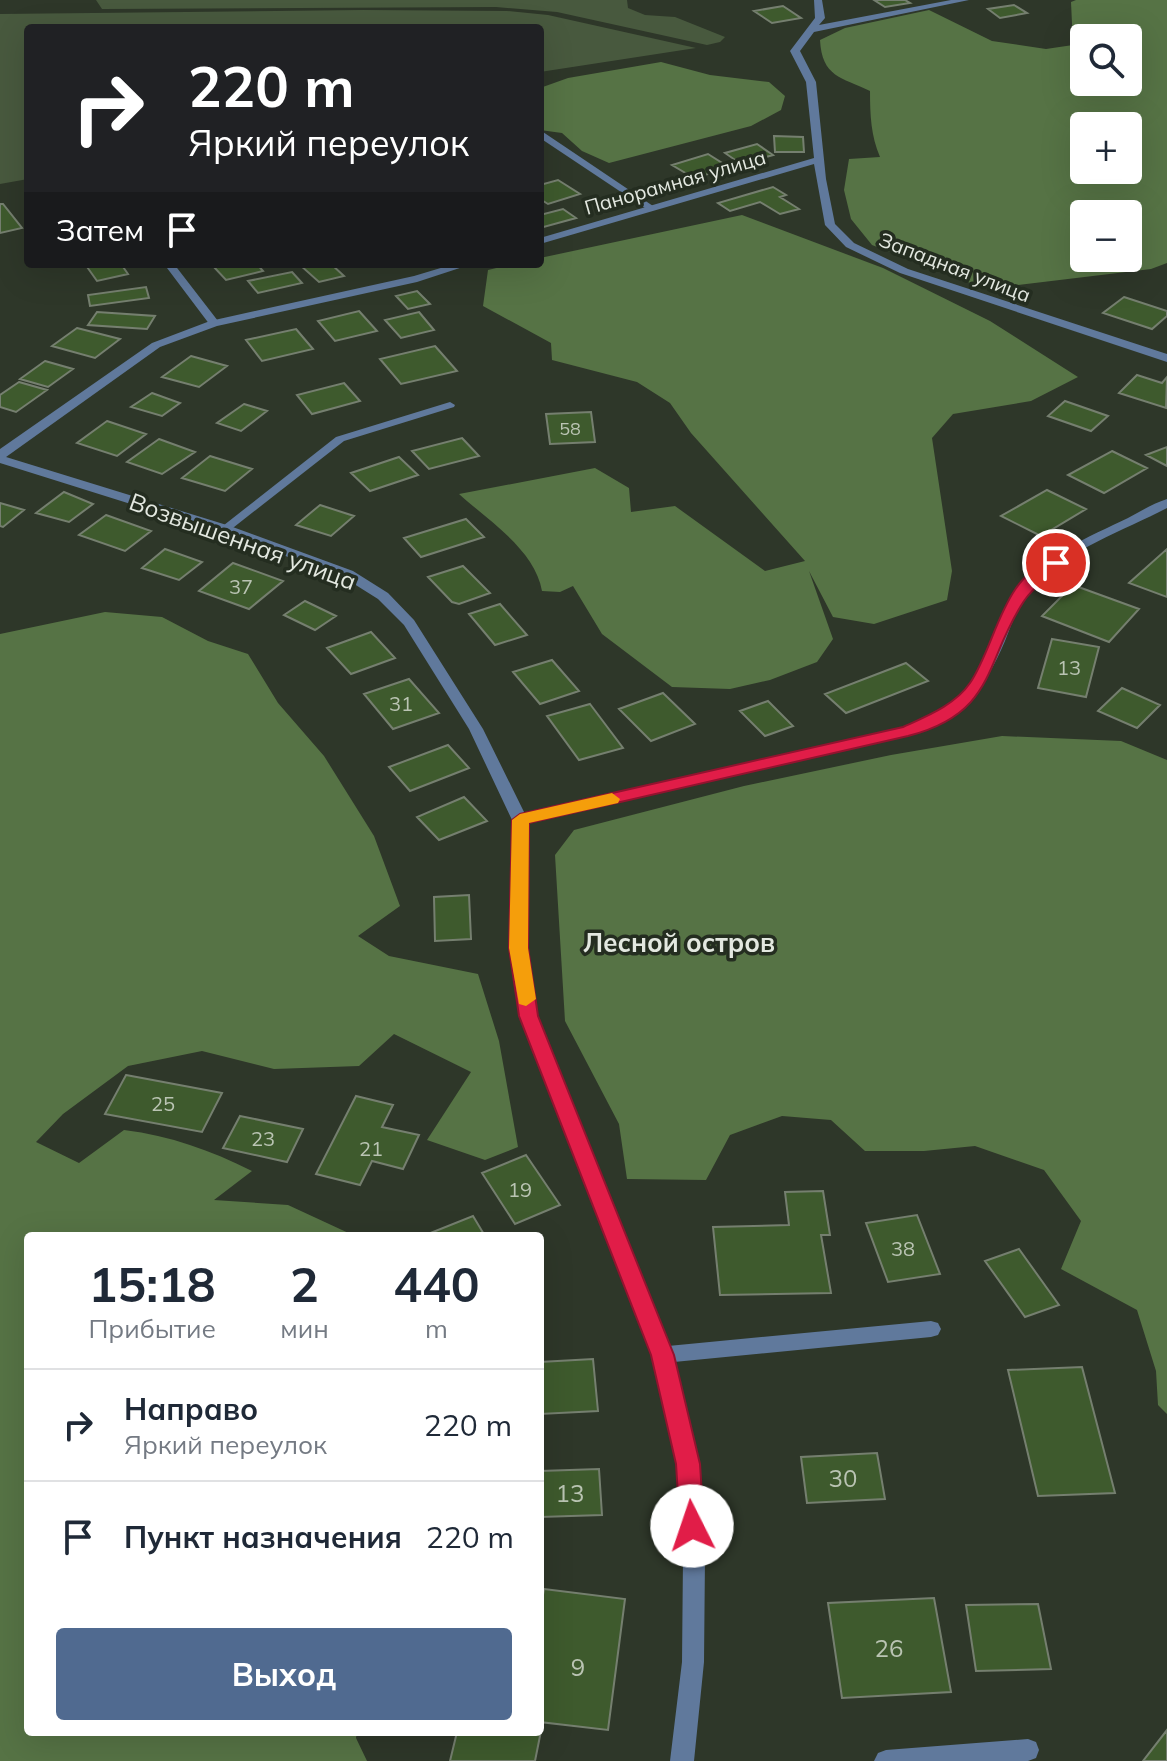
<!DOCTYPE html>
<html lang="ru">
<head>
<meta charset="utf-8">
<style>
	:root { --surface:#fff; --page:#f6f6f7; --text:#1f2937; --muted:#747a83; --line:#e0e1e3; --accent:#506a90 }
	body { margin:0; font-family:Mulish,sans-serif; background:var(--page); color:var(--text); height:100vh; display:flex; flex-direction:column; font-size:30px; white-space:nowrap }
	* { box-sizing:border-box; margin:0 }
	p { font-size:26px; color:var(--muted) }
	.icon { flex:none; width:44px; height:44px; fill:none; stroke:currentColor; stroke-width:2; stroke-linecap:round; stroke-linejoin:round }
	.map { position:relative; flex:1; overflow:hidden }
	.side { position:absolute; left:24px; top:1232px; width:520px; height:504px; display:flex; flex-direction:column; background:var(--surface); border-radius:8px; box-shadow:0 8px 32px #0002 }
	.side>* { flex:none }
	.banner { position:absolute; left:24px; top:24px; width:520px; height:244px; border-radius:8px; box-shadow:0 8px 32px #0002; background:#202124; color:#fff; overflow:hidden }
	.controls { position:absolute; left:1070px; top:24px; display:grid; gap:16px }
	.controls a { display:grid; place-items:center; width:72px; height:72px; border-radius:8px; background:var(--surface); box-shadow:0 8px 32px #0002; font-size:40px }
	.pin { position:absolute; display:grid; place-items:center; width:68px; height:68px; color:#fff; margin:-34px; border:4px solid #fff; border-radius:50%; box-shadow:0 2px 8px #0007 }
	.me { position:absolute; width:88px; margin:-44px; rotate:356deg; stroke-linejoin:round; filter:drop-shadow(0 0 6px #0008) }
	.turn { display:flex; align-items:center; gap:28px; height:168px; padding:0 32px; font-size:36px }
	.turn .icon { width:104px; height:104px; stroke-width:2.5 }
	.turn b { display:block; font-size:56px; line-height:68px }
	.then { display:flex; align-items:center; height:76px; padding:0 32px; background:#0003; gap:16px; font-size:30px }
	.eta { display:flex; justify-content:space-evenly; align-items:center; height:136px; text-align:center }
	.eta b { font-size:48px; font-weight:700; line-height:56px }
	.action { display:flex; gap:16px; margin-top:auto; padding:16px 32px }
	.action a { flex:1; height:92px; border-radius:8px; background:var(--accent); color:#fff; font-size:32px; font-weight:700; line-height:92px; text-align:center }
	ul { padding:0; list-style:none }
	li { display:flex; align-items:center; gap:24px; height:112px; padding:0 32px; border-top:2px solid var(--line) }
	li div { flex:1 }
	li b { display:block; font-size:30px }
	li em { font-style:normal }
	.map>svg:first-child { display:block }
	.green { fill:#48593e }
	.forest { fill:#567345; fill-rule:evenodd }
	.building { fill:#3e5a2d; stroke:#757f6f; stroke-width:2 }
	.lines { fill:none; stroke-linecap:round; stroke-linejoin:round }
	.lane { fill:#60799c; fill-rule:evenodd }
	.street { fill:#60799c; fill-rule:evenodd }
	.route { fill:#e11d48; stroke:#92132f; stroke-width:2 }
	.slow { fill:#f59e0b }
	.labels { text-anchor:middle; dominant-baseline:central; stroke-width:7; stroke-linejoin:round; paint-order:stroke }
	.far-number-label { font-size:18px; fill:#bac4b3 }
	.far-street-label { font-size:20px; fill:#e3e8e0; stroke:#242d20 }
	.number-label { font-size:20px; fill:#bac4b3 }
	.street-label { font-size:24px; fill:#e3e8e0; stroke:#242d20 }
	.near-number-label { font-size:24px; fill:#bac4b3 }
	.neighbourhood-label { font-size:26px; font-weight:bold; fill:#e3e8e0; stroke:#242d20 }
</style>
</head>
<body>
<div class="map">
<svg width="1167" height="1761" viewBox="0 0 1167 1761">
	<rect width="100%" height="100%" fill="#2e3729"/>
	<path class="green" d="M96,0H627L628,8L645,15L675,17L725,37L720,42L707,45L557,12L496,7L102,9Z
		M363,10L507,11L548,15L696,48L540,72V28H28V179L0,184V14Z"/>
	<path class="forest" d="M1076,0H1167V263L1151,269L986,289L872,245L851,219L844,190L849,159L880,157C871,136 870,115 870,91C841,77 822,77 820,40L845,28L929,10L992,41L1046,49L1073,45L1071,2ZM1128,38V82H1084V38ZM1084,126H1128V170H1084ZM1128,214V258H1084V214Z
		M661,62L710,75L769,82L785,96L781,110L751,126L609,163L582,151L562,133L540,130V88L568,78Z
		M742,215L883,268L990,321L1078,377L1031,401L953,414L932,438L952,571L947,600L874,624L833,617L809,571L833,639L817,662L770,680L730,689L672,687L602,634L573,586L560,592L542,591C535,550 489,521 459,494L595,468L629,488L631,512L675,506L765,571L805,561L691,433L670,403L637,382L552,360L551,343L483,306L488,270L513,264H540V258Z
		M105,612L162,617L208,641L248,654L278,703L324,756L374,836L400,906L358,936L389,956L478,974L499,1041L518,1147L485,1160L427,1140L471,1072L394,1034L359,1066L274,1069L202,1051L128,1066L63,1114L36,1142L79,1163L124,1130C171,1136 210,1150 252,1171L214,1200L288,1205L355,1236H28V1732H357L356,1738L367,1761H0V634Z
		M1002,736L1121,741L1167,760V1414L1158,1405L1156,1371L1137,1310L1061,1269L1081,1221L1044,1170L975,1146L924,1151H865L831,1120L782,1116L730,1135L706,1180L627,1179L619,1124L565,1021L555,855L574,830L744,786L891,755Z"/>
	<path class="building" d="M874,0H905L910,3L885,7Z
		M1014,5L1027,13L1000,18L988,9Z
		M783,6L801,18L772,23L754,11Z
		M774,136L803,137L804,152H775Z
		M757,144L773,155L741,164L725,153Z
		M708,154L730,168L694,178L672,165Z
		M558,180L580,194L548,204L540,199V185Z
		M773,187L786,195L780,197L799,209L780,214L760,202L730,211L718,203Z
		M0,204H3L22,228L0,233Z
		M563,209L576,218L540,228V215Z
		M85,264H121L128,274L97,281Z
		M221,264H257L263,271L226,280L213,266Z
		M331,264L344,276L319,282L300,265Z
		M292,272L302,283L258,293L248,281Z
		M146,287L149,298L90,306L88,295Z
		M417,291L430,304L408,309L396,296Z
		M1124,297L1167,311V316L1152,329L1103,313Z
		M359,311L377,331L335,341L318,321Z
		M97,312L155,316L147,329L88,325Z
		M419,312L434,330L401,338L385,320Z
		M77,328L120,339L95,358L52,346Z
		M296,329L313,349L262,361L246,340Z
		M435,346L457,371L401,384L380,359Z
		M191,356L227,366L199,387L162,377Z
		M45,361L73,369L48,387L20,379Z
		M1137,375L1162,383L1167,377L1166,408L1119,393Z
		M19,382L47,390L16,412L0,407V395Z
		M344,383L360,401L312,414L297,395Z
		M152,393L180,403L162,416L131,407Z
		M1065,401L1108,416L1091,431L1048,416Z
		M244,404L267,411L241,431L217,423Z
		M591,412L595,442L550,444L546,414Z
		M107,421L146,434L117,456L77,443Z
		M462,438L479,456L429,469L412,451Z
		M159,439L195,452L162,474L127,462Z
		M1167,447V466L1146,455Z
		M1112,451L1147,468L1104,493L1068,475Z
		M210,456L252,469L225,491L182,478Z
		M399,457L418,475L370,491L351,473Z
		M1047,490L1086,509L1041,536L1001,516Z
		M64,492L93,504L69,522L36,513Z
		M0,503L24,510L3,527L0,526Z
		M320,505L354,516L331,536L296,525Z
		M106,515L151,531L125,551L79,535Z
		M466,519L484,537L421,557L404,538Z
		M165,549L202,562L179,580L142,568Z
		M1167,549V597L1129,583Z
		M233,563L283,581L249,609L199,591Z
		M463,566L490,593L459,604L452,602L428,577Z
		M1073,585L1139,609L1109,642L1042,616Z
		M305,601L336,616L315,630L284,615Z
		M500,604L527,635L495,645L469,614Z
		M371,632L395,658L351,674L327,648Z
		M1052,639L1099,647L1086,697L1038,688Z
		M552,660L579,691L540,704L513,672Z
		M906,663L928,681L846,713L825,694Z
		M409,679L439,713L393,729L364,694Z
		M1122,688L1160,705L1137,728L1098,711Z
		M663,693L695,724L651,741L619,709Z
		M768,701L793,726L765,736L740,711Z
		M590,704L623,748L579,760L547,716Z
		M448,745L469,768L410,791L389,767Z
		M464,797L487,821L439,840L417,817Z
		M469,895L471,939L435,941L434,897Z
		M126,1075L222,1093L202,1132L105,1114Z
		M356,1096L393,1105L382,1127L419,1135L403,1169L372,1161L360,1185L316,1174Z
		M240,1116L303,1129L287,1162L223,1148Z
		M526,1155L560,1205L515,1224L482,1173Z
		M823,1191L830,1235H821L831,1293L720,1295L713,1227L789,1225L785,1192Z
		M917,1215L940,1274L888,1282L866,1223Z
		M473,1216L485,1236H423Z
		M1019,1249L1059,1305L1025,1317L985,1261Z
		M593,1359L598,1411L540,1414V1362Z
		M1082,1367L1115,1493L1038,1496L1008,1370Z
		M877,1453L885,1499L807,1503L801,1457Z
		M599,1469L602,1515L540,1517V1471Z
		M544,1589L625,1599L608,1730L540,1722V1612Z
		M934,1598L951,1692L842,1698L828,1603Z
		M1038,1604L1051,1669L976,1671L966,1605Z
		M1167,1730V1761H1143Z
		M541,1731L535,1761H450L457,1732Z"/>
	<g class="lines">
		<path class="lane" d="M540,131L543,132L656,208L648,210L540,138Z
			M164,264H174L218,321V325H210Z
			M450,402L455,405L454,407L344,441L229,531H221L219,529L336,437Z"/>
		<path class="street" d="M814,0H822L825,18L819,25L951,0H969L814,32L800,51L816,82L826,179L835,224L854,243L908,269L1167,354V362L900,273L846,247L825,225L814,164L540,244V238L814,158L806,82L790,51L815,18Z
			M454,264H472L417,282L217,326L160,347L6,457L230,526L353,571L388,593L414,620L483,729L525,814L903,727C925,718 950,708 966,690C990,661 994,621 1016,591C1043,555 1089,537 1128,518C1141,511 1154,503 1167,499V508C1123,531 1069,549 1034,586C1020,602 1012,622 1005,641C984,690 962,720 908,736L528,823L526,948L537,1016L668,1346L931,1321L938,1323L941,1329L938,1335L931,1337L674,1362L698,1464L705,1557L704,1662L694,1761H670L682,1662L683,1557L678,1464L652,1355L519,1016L510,948L512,820L469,729L404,625L378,599L343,577L220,532L0,463V449L152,343L210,321L414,276Z
			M1028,1739L1036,1742L1039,1750L1036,1758L1028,1761H874L878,1753L886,1750Z"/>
	</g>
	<path class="route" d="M1056,558L1064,563C1051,577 1034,585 1024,601C984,661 997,713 908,736L529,823L528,948L538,1016L674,1355L700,1464L704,1526L700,1534L692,1537L683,1534L680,1526L676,1464L651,1355L519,1016L509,948L512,820L520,814L903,727C927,716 955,705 970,683C997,643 1002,574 1056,558Z"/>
	<path class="slow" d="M612,793L620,799L618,803L529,823L528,948L536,999L526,1006L519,1004L509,948L512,820L520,814Z"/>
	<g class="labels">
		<g class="far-number-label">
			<text x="570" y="428">58</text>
		</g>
		<g class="far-street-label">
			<text transform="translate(675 182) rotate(-16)">Панорамная улица</text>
			<text transform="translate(955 267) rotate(21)">Западная улица</text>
		</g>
		<g class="number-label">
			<text x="241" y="586">37</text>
			<text x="1069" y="667">13</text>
			<text x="401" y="703">31</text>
			<text x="163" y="1103">25</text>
			<text x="263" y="1138">23</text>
			<text x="371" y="1148">21</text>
			<text x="520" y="1189">19</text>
			<text x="903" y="1248">38</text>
		</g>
		<g class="street-label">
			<text transform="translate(243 541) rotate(20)">Возвышенная улица</text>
		</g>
		<g class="near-number-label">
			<text x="843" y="1478">30</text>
			<text x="570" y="1493">13</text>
			<text x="889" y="1648">26</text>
			<text x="578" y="1667">9</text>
		</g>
		<g class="neighbourhood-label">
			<text x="679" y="942">Лесной остров</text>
		</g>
	</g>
</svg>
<div class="controls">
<a><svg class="icon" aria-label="search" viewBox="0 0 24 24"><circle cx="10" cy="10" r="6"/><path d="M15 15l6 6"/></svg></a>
<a>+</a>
<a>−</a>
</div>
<div class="pin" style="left:1056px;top:563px;background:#d93025"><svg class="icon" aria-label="arrive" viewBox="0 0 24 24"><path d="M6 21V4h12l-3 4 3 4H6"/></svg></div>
<svg class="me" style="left:692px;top:1526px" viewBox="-20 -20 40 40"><circle r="19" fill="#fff"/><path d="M0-13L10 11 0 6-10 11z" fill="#e11d48"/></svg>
<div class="banner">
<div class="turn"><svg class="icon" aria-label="right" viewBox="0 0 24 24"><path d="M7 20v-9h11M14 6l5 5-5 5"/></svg><div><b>220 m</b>Яркий переулок</div></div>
<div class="then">Затем<svg class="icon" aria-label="arrive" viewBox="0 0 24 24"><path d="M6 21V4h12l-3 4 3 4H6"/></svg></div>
</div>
<section class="side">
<div class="eta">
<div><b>15:18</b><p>Прибытие</p></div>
<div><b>2</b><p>мин</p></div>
<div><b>440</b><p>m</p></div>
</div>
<ul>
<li><svg class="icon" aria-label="right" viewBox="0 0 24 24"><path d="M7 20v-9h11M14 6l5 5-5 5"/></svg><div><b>Направо</b><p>Яркий переулок</p></div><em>220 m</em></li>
<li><svg class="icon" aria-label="arrive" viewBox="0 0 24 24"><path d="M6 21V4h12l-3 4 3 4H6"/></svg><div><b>Пункт назначения</b></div><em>220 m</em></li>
</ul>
<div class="action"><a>Выход</a></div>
</section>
</div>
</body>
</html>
